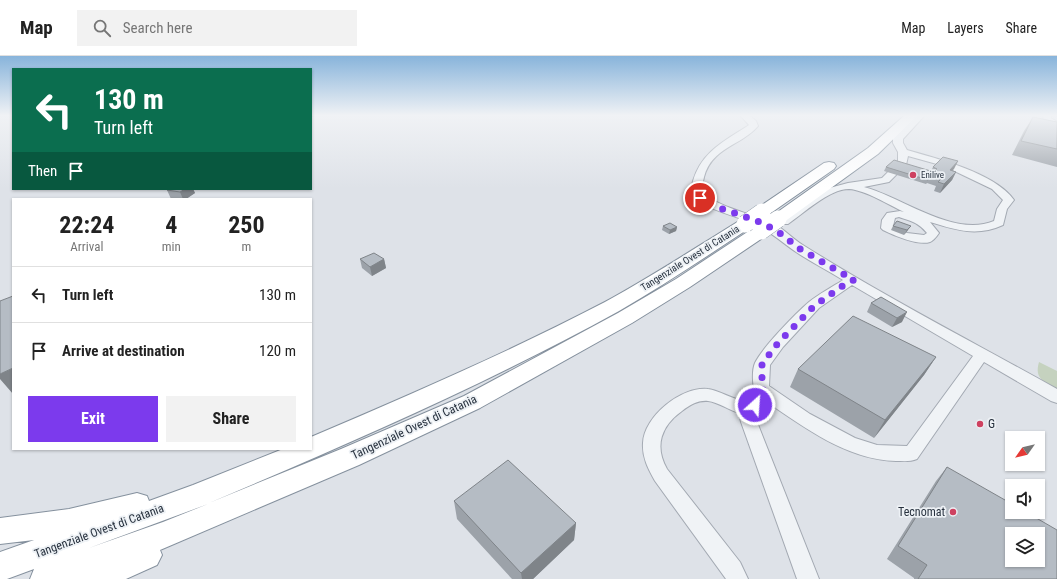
<!DOCTYPE html>
<html lang="en">
<head>
<meta charset="utf-8">
<style>
	:root { --surface:#fff; --page:#f2f2f2; --text:#222; --muted:#767676; --line:#e0e0e0; --accent:#7c3aed }
	body { margin:0; font-family:"Roboto Condensed",sans-serif; background:var(--page); color:var(--text); height:100vh; display:flex; flex-direction:column; font-size:15px; white-space:nowrap }
	* { box-sizing:border-box; margin:0 }
	p { font-size:13px; color:var(--muted) }
	.icon { flex:none; width:22px; height:22px; fill:none; stroke:currentColor; stroke-width:2; stroke-linecap:round; stroke-linejoin:round }
	.map { position:relative; flex:1; overflow:hidden }
	.sheet { position:absolute; left:12px; top:142px; width:300px; height:252px; display:flex; flex-direction:column; background:var(--surface); border-radius:0px; box-shadow:0 1px 3px #0004 }
	.sheet>* { flex:none }
	.hud { position:absolute; left:12px; top:12px; width:300px; height:122px; border-radius:0px; box-shadow:0 1px 3px #0004; background:#0b6e4f; color:#fff; overflow:hidden }
	.needle { width:26px; rotate:236deg }
	.fabs { position:absolute; left:1005px; top:375px; display:grid; gap:8px }
	.fabs a { display:grid; place-items:center; width:40px; height:40px; border-radius:0px; background:var(--surface); box-shadow:0 1px 3px #0004; font-size:20px }
	.pin { position:absolute; display:grid; place-items:center; width:34px; height:34px; color:#fff; margin:-17px; border:2px solid #fff; border-radius:50%; box-shadow:0 1px 4px #0007 }
	.me { position:absolute; width:44px; margin:-22px; rotate:26deg; stroke-linejoin:round; filter:drop-shadow(0 0 3px #0008) }
	.turn { display:flex; align-items:center; gap:14px; height:84px; padding:0 16px; font-size:18px }
	.turn .icon { width:52px; height:52px; stroke-width:2.5 }
	.turn b { display:block; font-size:28px; line-height:34px }
	.then { display:flex; align-items:center; height:38px; padding:0 16px; background:#0003; gap:8px; font-size:15px }
	.eta { display:flex; justify-content:space-evenly; align-items:center; height:68px; text-align:center }
	.eta b { font-size:24px; font-weight:700; line-height:28px }
	.button { display:flex; gap:8px; margin-top:auto; padding:8px 16px }
	.button a { flex:1; height:46px; border-radius:0px; background:var(--accent); color:#fff; font-size:16px; font-weight:700; line-height:46px; text-align:center }
	.button a+a { background:var(--page); color:var(--text) }
	ul { padding:0; list-style:none }
	li { display:flex; align-items:center; gap:12px; height:56px; padding:0 16px; border-top:1px solid var(--line) }
	li div { flex:1 }
	li b { display:block; font-size:15px }
	li em { font-style:normal }
	header { display:flex; align-items:center; gap:24px; box-sizing:border-box; height:56px; padding:0 20px; background:var(--surface); border-bottom:1px solid var(--line) }
	header strong { font-size:19px }
	nav { display:flex; gap:22px; margin-inline-start:auto; font-size:14px }
	.search { width:280px; height:36px; background:var(--page); display:flex; align-items:center; gap:10px; box-sizing:border-box; padding:0 14px; border-radius:0px; color:var(--muted); font-size:15px }
	.map>svg:first-child { display:block }
	.green { fill:#c5d2bf }
	.lines { fill:none; stroke-linecap:round; stroke-linejoin:round }
	.minor-casing { stroke:#a3a9b2; stroke-width:2 }
	.highway-casing { stroke:#85919e; stroke-width:2 }
	.minor { fill:#f0f3f6; fill-rule:evenodd }
	.highway { fill:#fff; fill-rule:evenodd }
	.highway-bridge-casing { stroke:#85919e; stroke-width:18; stroke-linecap:butt }
	.highway-bridge { stroke:#fff; stroke-width:17 }
	.wall { fill:#9ca2a9 }
	.shaded-wall { fill:#7f8489 }
	.building { fill:#b5bcc4; stroke:#7f8489; fill-rule:evenodd }
	.route { stroke:#7c3aed; stroke-width:7; stroke-dasharray:0 12.6 }
	.poi-dot { fill:#ce4160; stroke:#edf1f5; stroke-width:1.5 }
	.labels { text-anchor:middle; dominant-baseline:central; stroke-width:3.5; stroke-linejoin:round; paint-order:stroke }
	.far-poi-label { font-size:9px; fill:#27313e; stroke:#edf1f5; text-anchor:start }
	.street-label { font-size:10px; fill:#27313e; stroke:#edf1f5 }
	.near-poi-label { font-size:12px; fill:#27313e; stroke:#edf1f5; text-anchor:start }
	.near-street-label { font-size:12px; fill:#27313e; stroke:#edf1f5 }
</style>
</head>
<body>
<header>
<strong>Map</strong>
<div class="search"><svg class="icon" aria-label="search" viewBox="0 0 24 24"><circle cx="10" cy="10" r="6"/><path d="M15 15l6 6"/></svg>Search here</div>
<nav><a>Map</a><a>Layers</a><a>Share</a></nav>
</header>
<div class="map">
<svg width="1057" height="523" viewBox="0 0 1057 523">
	<rect width="100%" height="100%" fill="#dee2e8"/>
	<path class="green" d="M1039,306L1057,315V333C1044,325 1034,323 1039,306Z"/>
	<g class="lines">
		<g class="minor-casing">
			<path id="minor" d="M740,59H749L756,65L758,70C741,90 712,91 704,121C703,126 701,132 702,137C725,155 757,157 782,173C790,179 797,186 806,191C887,242 973,286 1057,333V347L1051,345L984,306L917,403C910,406 904,405 896,405C848,404 805,372 767,346L756,356L757,366L819,523H797L741,366L739,357C729,354 718,346 708,345C698,344 690,349 682,355C661,370 654,390 667,413L740,506L748,523H726L655,425C648,413 642,401 643,387C644,360 682,330 708,333C719,334 740,348 749,344L756,337C752,330 752,314 755,307C762,292 796,257 809,246C819,238 832,231 843,224C827,214 811,206 796,196C783,187 772,177 758,170C742,161 717,157 702,147C691,140 690,137 693,125C702,95 725,85 749,69ZM852,229L973,300L907,390L877,389L855,382L810,358L769,330L770,309L783,291L819,252Z
				M917,59H925L903,83V87L907,94C938,103 995,117 1014,144L1007,153L1003,169C977,181 956,174 930,166L939,177C937,180 933,185 930,186C918,190 893,179 883,174L881,172L882,164L887,157L900,155L904,156C889,149 865,134 849,133C829,133 804,157 788,168H780L778,166L780,164L822,134L848,127L882,122L898,106V96L893,87V82ZM908,100L944,110L992,133L1003,144L997,153L994,165C954,182 902,141 864,131L889,126L906,109ZM899,161C911,165 918,166 927,177L924,179L907,177L893,170L895,162Z
				M1043,59H1051V62L1057,66V73L1044,65Z"/>
		</g>
		<g class="highway-casing">
			<path id="highway" d="M905,59H918L878,98L784,166L778,168L772,166L770,163L772,160L868,92Z
				M829,106L834,107L836,110L834,113L768,159L762,161L756,159L754,156L756,153L824,107Z
				M745,163L751,165L753,168L751,171C707,200 664,229 619,255C487,328 348,388 209,447L341,393L464,340L618,257L676,223L755,171L761,170L767,171L769,175L767,179L690,231L632,267L480,352L359,409L160,494L162,499L157,509L126,523H30L34,513L7,523H0V496L34,484L0,488V462L69,453L137,437L147,440L149,445L193,429L283,393H311V381C410,339 509,296 605,246C651,221 695,192 739,165ZM208,448L163,466L89,492Z"/>
		</g>
		<use href="#minor" class="minor"/>
		<use href="#highway" class="highway"/>
		<g class="highway-bridge-casing">
			<path id="highway-bridge" d="M745,168L762,156
				M761,175L778,163"/>
		</g>
		<use href="#highway-bridge" class="highway-bridge"/>
	</g>
	<path class="wall" d="M1033,61L1057,66V111L1012,99L1024,75Z
		M958,105L952,114L956,116L952,124L940,137L934,135L936,130L927,127L926,128L884,115L886,111L931,115L933,111Z
		M169,133H193L195,137L186,143H171L167,134Z
		M663,170L677,171L676,175L669,178L662,174Z
		M893,170L908,174L904,179L891,174Z
		M360,203H384L386,212L372,220L362,212Z
		M881,241L902,266L892,271L867,256L871,247Z
		M936,301L924,319L874,382L790,331L798,313Z
		M947,411L1057,523H914V522L887,503L936,425Z
		M454,445L576,467L574,484L533,523H512L457,463Z"/>
	<path class="shaded-wall" d="M311,59H321L312,61Z
		M958,105L954,113L945,122L950,114Z
		M956,116L952,124L940,137L944,128Z
		M185,133H193L195,137L186,143H183L180,136Z
		M911,170L908,174L904,179L907,174Z
		M677,171L676,175L669,178L670,174Z
		M384,203L386,212L372,220L370,211Z
		M907,256L902,266L892,271L897,262Z
		M936,301L924,319L874,382L885,364Z
		M13,312V338L0,323V318Z
		M576,467L574,484L533,523H522L521,517Z"/>
	<path class="building" d="M1033,61L1057,66V93L1021,85Z
		M943,101L958,105L950,114L956,116L944,128L938,126L941,123L931,119L937,113L933,111Z
		M894,104L934,116L931,119L928,124L886,111Z
		M169,133H185L180,136L167,134Z
		M897,165L911,170L907,174L893,170Z
		M670,167L677,171L670,174L663,170Z
		M374,197L384,203L370,211L360,203Z
		M13,240V312L0,318V245Z
		M881,241L907,256L897,262L871,247Z
		M853,260L936,301L885,364L798,313Z
		M508,404L576,467L521,517L454,445Z
		M947,411L1012,448V456H1026L1057,474V523H918L927,509L898,490ZM1012,478H1038V504H1012Z"/>
	<linearGradient id="sky" x2="0" y2="1"><stop stop-color="#88b4db"/><stop offset="0.45" stop-color="#f0f2f5"/><stop offset="1" stop-color="#f0f2f5" stop-opacity="0"/></linearGradient>
	<rect width="1057" height="132" fill="url(#sky)"/>
	<g class="lines">
		<path class="route" d="M700,142L717,151L760,166L777,175L800,193L854,224L848,226L814,250L778,287L762,308V331L765,338L755,349"/>
	</g>
	<g class="poi-dot">
		<circle cx="913" cy="119" r="4"/>
		<circle cx="980" cy="368" r="4"/>
		<circle cx="953" cy="456" r="4"/>
	</g>
	<g class="labels">
		<g class="far-poi-label">
			<text x="921" y="119">Enilive</text>
		</g>
		<g class="street-label">
			<text transform="translate(690 202) rotate(-32)">Tangenziale Ovest di Catania</text>
		</g>
		<g class="near-poi-label">
			<text x="988" y="368">G</text>
			<text x="945" y="456" text-anchor="end">Tecnomat</text>
		</g>
		<g class="near-street-label">
			<text transform="translate(414 371) rotate(-25)">Tangenziale Ovest di Catania</text>
			<text transform="translate(99 475) rotate(-20)">Tangenziale Ovest di Catania</text>
		</g>
	</g>
</svg>
<div class="fabs">
<a><svg class="needle" viewBox="-14 -14 28 28"><path d="M0-13l5 13h-10z" fill="#e53935"/><path d="M0 13l5-13h-10z" fill="#767676"/></svg></a>
<a><svg class="icon" aria-label="sound" viewBox="0 0 24 24"><path d="M4 9h4l5-4v14l-5-4H4zM17 9q2 3 0 6"/></svg></a>
<a><svg class="icon" aria-label="layers" viewBox="0 0 24 24"><path d="M12 4l9 5-9 5-9-5zM3 14l9 5 9-5"/></svg></a>
</div>
<div class="pin" style="left:700px;top:142px;background:#d93025"><svg class="icon" aria-label="arrive" viewBox="0 0 24 24"><path d="M6 21V4h12l-3 4 3 4H6"/></svg></div>
<svg class="me" style="left:755px;top:349px" viewBox="-20 -20 40 40"><circle r="17" fill="#7c3aed" stroke="#fff" stroke-width="3"/><path d="M0-11L8 9 0 5-8 9z" fill="#fff"/></svg>
<div class="hud">
<div class="turn"><svg class="icon" aria-label="left" viewBox="0 0 24 24"><path d="M17 20v-9H6M10 6l-5 5 5 5"/></svg><div><b>130 m</b>Turn left</div></div>
<div class="then">Then<svg class="icon" aria-label="arrive" viewBox="0 0 24 24"><path d="M6 21V4h12l-3 4 3 4H6"/></svg></div>
</div>
<section class="sheet">
<div class="eta">
<div><b>22:24</b><p>Arrival</p></div>
<div><b>4</b><p>min</p></div>
<div><b>250</b><p>m</p></div>
</div>
<ul>
<li><svg class="icon" aria-label="left" viewBox="0 0 24 24"><path d="M17 20v-9H6M10 6l-5 5 5 5"/></svg><div><b>Turn left</b></div><em>130 m</em></li>
<li><svg class="icon" aria-label="arrive" viewBox="0 0 24 24"><path d="M6 21V4h12l-3 4 3 4H6"/></svg><div><b>Arrive at destination</b></div><em>120 m</em></li>
</ul>
<div class="button"><a>Exit</a><a>Share</a></div>
</section>
</div>
</body>
</html>
